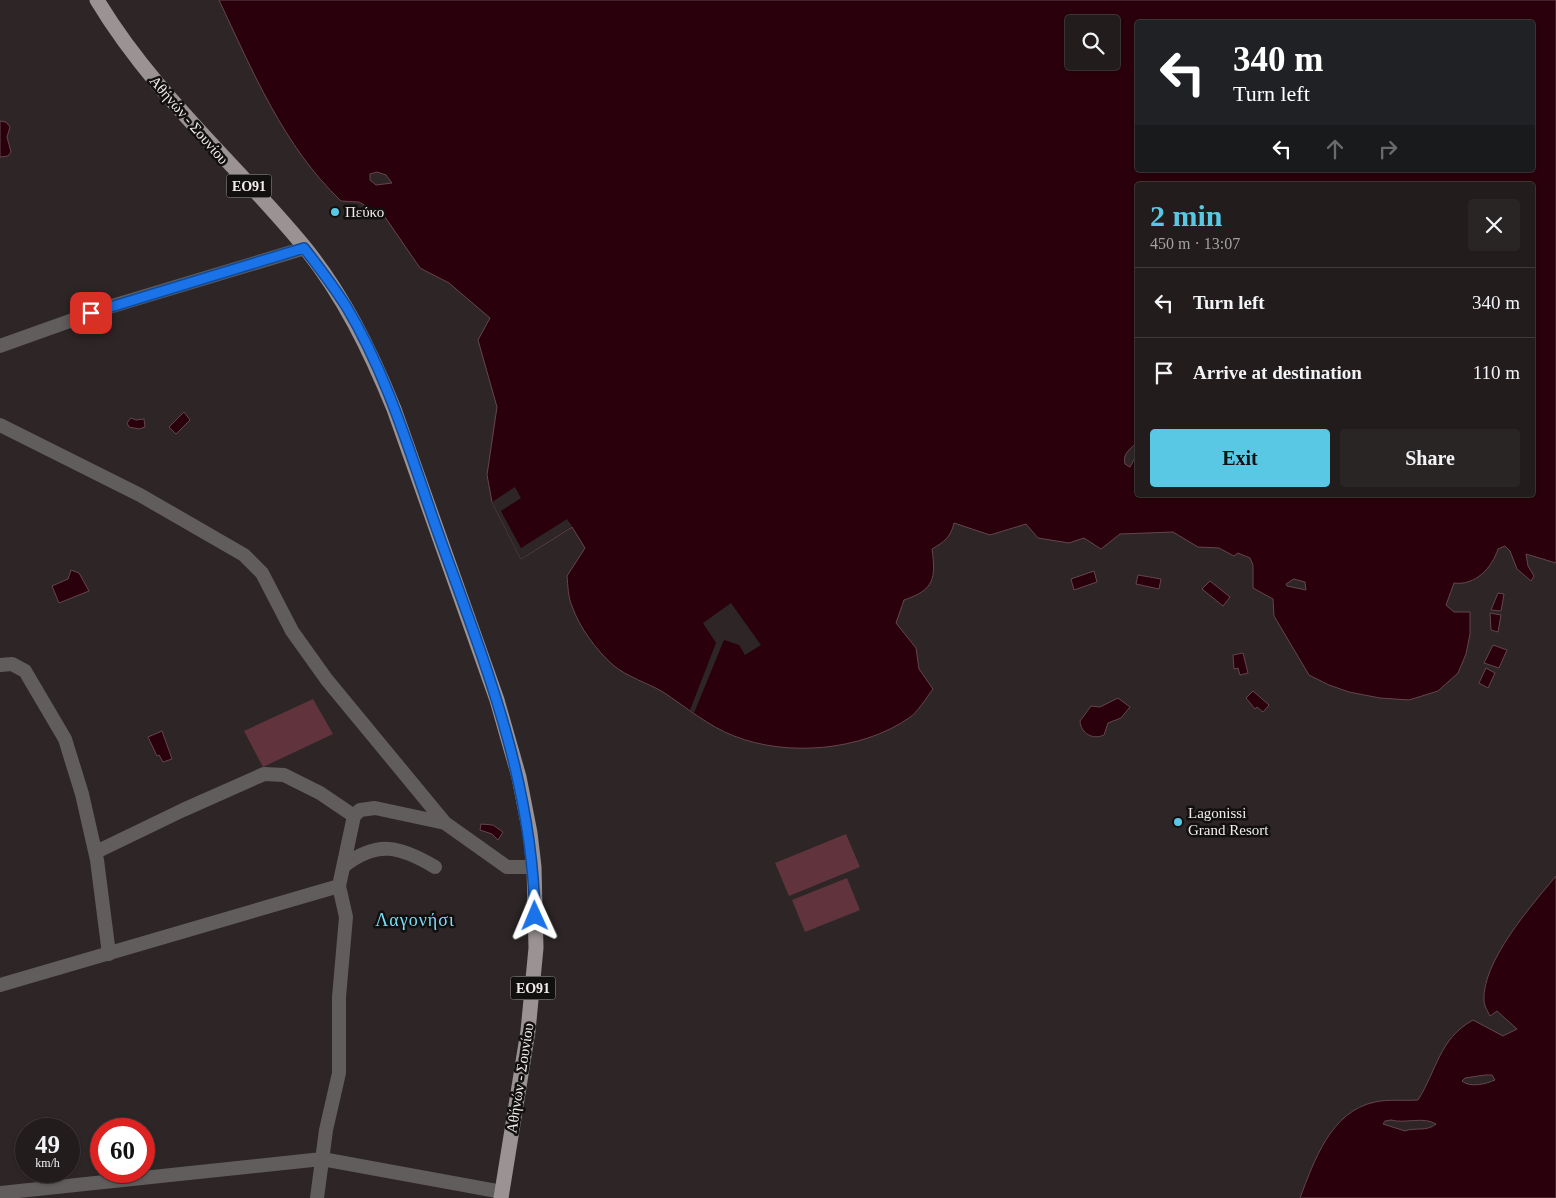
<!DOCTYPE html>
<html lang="en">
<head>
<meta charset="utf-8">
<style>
	:root { --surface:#221c1c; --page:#2a2525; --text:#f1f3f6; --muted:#a2a1a3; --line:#3f3a3b; --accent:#59c8e5 }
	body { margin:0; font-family:"Times New Roman",serif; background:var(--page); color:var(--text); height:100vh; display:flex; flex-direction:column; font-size:19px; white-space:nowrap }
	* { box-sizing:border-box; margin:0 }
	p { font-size:16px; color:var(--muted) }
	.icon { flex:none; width:28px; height:28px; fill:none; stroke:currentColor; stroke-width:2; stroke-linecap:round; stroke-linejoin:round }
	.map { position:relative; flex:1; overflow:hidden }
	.side { position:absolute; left:1135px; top:182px; width:400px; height:315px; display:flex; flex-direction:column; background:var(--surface); border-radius:5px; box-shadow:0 1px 4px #0004,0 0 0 1px var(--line) }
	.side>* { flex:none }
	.top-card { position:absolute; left:1135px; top:20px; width:400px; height:152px; border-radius:5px; box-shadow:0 1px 4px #0004,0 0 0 1px var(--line); background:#202124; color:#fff; overflow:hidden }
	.fabs { position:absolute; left:1065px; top:15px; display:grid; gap:10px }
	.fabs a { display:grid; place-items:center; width:55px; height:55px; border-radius:5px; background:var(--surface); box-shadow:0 1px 4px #0004,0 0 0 1px var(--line); font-size:25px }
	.speed { position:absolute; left:15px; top:1118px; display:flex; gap:10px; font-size:25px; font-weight:700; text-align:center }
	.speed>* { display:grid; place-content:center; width:65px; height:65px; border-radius:50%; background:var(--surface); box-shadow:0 1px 4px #0004,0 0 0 1px var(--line); line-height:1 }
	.speed small { font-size:12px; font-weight:400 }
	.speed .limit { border:8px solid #d22; background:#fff; color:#111 }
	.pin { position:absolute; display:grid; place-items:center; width:42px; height:42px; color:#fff; margin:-21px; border-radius:10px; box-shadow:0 2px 8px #0006 }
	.me { position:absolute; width:55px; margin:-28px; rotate:359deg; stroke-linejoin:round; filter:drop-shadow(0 0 4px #0008) }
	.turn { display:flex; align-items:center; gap:18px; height:105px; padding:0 15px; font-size:22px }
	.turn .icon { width:65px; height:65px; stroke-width:2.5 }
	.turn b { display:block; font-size:35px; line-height:42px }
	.lanes { display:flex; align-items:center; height:48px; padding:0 15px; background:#0003; justify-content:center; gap:25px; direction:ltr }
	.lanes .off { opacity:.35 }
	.round { display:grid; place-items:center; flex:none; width:52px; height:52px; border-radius:5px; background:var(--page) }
	.overview { display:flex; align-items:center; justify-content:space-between; height:85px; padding:0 15px }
	h1 { font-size:30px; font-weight:600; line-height:38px; color:var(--accent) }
	.cta { display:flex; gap:10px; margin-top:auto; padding:10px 15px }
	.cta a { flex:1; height:58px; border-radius:5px; background:var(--accent); color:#111; font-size:20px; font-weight:600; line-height:58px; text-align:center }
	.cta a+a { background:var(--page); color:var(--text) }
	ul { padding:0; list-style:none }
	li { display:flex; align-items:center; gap:15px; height:70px; padding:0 15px; border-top:1px solid var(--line) }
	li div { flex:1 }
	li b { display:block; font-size:19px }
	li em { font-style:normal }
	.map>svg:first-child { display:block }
	.green { fill:#61343d }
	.water { fill:#29000b; stroke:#65464e; fill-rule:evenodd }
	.pier { fill:#2d2526 }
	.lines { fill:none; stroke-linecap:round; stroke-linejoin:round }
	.minor { stroke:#615d5d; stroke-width:14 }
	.major { stroke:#9a9293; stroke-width:15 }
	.route-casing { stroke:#114b97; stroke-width:12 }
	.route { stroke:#1a73e8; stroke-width:9 }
	.poi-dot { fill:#59c8e5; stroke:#120f0f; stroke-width:2 }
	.labels { text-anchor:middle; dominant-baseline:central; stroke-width:5; stroke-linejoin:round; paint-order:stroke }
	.shield { fill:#120f0f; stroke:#aea9aa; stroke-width:1 }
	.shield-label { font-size:14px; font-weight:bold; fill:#f1ebec }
	.street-label { font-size:15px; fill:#f1ebec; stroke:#120f0f }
	.poi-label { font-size:15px; fill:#f1ebec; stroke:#120f0f; text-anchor:start }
	.quarter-label { font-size:18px; letter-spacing:1px; fill:#7bdef9; stroke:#120f0f }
</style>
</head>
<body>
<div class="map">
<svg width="1556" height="1198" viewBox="0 0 1556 1198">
	<rect width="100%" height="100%" fill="#2d2526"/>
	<path class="green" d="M313,699L333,734L263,767L244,731Z
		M846,834L860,867L789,896L775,863Z
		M847,878L860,910L805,932L792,900Z"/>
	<path class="water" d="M219,0H1556V563L1526,554L1528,566L1534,576L1531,581L1517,569L1510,551L1505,546L1498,549C1492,568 1475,586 1454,583L1446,605L1454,612H1470V634L1466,654L1458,673L1438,691L1409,700L1380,698L1349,692L1329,685L1309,675L1274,616L1273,599L1253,588V565L1250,558L1238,553L1234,556L1219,548L1198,547L1173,532L1120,534L1101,549L1084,538L1069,543L1038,538L1026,524L990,535L954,523C951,537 944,542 932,549C936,579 934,590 904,600L896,623L916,648L919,669L933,689C926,698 918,712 909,718C861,751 787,757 734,736C708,726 686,707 663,692C648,683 627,677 613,665C597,651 579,627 572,606C568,597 568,586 567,576L585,548L572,527L521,559L492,502L487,475L497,407L478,340L490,318L449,283L420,268L385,217L359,202L341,201C284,147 252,70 219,0ZM1138,22H1532V170H1138ZM1074,24H1111V61H1074ZM377,172L386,175L392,183L376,185L370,180V174ZM1138,185H1532V495H1138L1137,454L1130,467L1125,464C1122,453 1131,449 1138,441ZM1294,579L1305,582L1306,590L1287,586L1286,584Z
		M0,121L6,122L10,127L7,137L11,152L8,156L0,157Z
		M184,412L190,420L176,434L169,427Z
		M131,418L136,420L144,419L145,427L139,429L129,427L127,423Z
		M71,570L79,573L89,591L59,603L52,586L68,579Z
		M1094,571L1097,582L1074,590L1071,579Z
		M1138,575L1161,579L1159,589L1136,584Z
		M1210,581L1230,597L1223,606L1202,589Z
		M1498,593L1504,594L1501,611L1491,610Z
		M1490,613L1501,615L1498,632L1491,630Z
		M1493,645L1507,650L1499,668L1484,663Z
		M1243,653L1248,673L1240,675L1238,668L1234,669L1233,655Z
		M1486,668L1495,673L1488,688L1479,683Z
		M1253,691L1269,705L1263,712L1257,707L1255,709L1246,698Z
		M1118,698L1130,707L1121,718L1108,723L1104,735C1093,740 1081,734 1080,721L1091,706L1100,707Z
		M162,731L172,759L163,762L159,755L157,756L148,737Z
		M481,824L493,825L503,832L498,840L492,834L480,830Z
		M1556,876V1198H1300C1314,1161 1331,1111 1375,1102C1388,1099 1404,1101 1418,1100C1437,1070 1439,1039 1473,1020L1503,1036L1517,1029L1497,1011L1490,1016C1488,1012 1485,1007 1484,1002C1481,962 1532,905 1556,876ZM1485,1075H1492L1495,1080C1486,1084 1470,1088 1462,1081L1465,1078ZM1391,1120C1405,1124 1423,1116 1436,1124C1427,1132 1414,1127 1405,1131L1383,1124L1385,1121Z"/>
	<path class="pier" d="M515,487L521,498L501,511L521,548L567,519L572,526L521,559L492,502Z
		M731,603L761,645L745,655L739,645L724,640L694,713L690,710L716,643L703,623Z"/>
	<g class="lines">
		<path class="minor" d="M0,346L109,307L305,248
			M0,425L140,495L244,555L262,573L292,631L327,680L445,823
			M0,665L12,664L25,671L65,739L82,794L97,860L109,954
			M96,852L183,810L264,774L284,775L320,793L354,816
			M344,866C377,840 400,846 435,867
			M339,886L354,816L360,810L375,808L445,823L507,867H534
			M0,985L339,886L346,917L339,997V1073L326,1130L317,1198
			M0,1193L322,1159L502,1192"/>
		<path class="major" d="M97,0C152,92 234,162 302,244C343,294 370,350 394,409L497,700L519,777L530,833L534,867L536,948L528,1031L501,1198"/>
	</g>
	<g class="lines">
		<g class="route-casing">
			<path id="route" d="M91,313L304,248C319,267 333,286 346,306C390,379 413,464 442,544C487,669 532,781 535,916"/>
		</g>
		<use href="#route" class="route"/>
	</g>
	<g class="poi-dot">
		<circle cx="335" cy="212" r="5"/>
		<circle cx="1178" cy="822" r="5"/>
	</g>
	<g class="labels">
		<g class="shield">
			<rect x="226.5" y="174.5" width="45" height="23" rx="4"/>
			<rect x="510.5" y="976.5" width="45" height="23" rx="4"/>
		</g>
		<g class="shield-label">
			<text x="249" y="186">ΕΟ91</text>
			<text x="533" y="988">ΕΟ91</text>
		</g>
		<g class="street-label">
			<text transform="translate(189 120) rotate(49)">Αθήνών - Σουνίου</text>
			<text transform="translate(520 1078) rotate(-81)">Αθήνών - Σουνίου</text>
		</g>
		<g class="poi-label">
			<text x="345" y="212">Πεύκο</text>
			<text x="1188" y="813">Lagonissi<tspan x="1188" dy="17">Grand Resort</tspan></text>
		</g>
		<g class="quarter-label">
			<text x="415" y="920">Λαγονήσι</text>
		</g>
	</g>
</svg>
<div class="fabs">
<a><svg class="icon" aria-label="search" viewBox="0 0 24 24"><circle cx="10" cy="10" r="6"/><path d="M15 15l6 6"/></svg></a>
</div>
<div class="speed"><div>49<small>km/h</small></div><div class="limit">60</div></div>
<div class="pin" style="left:91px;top:313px;background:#d93025"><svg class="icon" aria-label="arrive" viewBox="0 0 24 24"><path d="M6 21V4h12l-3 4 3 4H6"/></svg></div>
<svg class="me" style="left:535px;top:916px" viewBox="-20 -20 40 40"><path d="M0-17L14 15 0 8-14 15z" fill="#1a73e8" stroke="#fff" stroke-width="4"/></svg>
<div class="top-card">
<div class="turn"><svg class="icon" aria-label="left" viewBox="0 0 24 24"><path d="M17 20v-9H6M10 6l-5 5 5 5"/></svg><div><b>340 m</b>Turn left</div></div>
<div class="lanes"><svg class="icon" aria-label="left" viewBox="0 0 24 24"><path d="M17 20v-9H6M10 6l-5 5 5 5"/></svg><svg class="icon off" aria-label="ahead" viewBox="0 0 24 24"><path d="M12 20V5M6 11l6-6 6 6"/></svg><svg class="icon off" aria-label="right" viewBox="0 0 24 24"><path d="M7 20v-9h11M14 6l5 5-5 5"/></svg></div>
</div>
<section class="side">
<div class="overview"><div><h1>2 min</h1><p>450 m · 13:07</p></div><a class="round"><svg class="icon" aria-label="close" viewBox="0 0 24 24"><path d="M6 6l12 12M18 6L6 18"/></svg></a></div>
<ul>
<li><svg class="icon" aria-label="left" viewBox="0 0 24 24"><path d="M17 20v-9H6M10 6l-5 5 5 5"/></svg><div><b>Turn left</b></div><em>340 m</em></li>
<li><svg class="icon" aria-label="arrive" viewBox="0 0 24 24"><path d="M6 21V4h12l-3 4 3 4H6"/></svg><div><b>Arrive at destination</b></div><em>110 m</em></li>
</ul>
<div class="cta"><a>Exit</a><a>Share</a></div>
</section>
</div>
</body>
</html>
